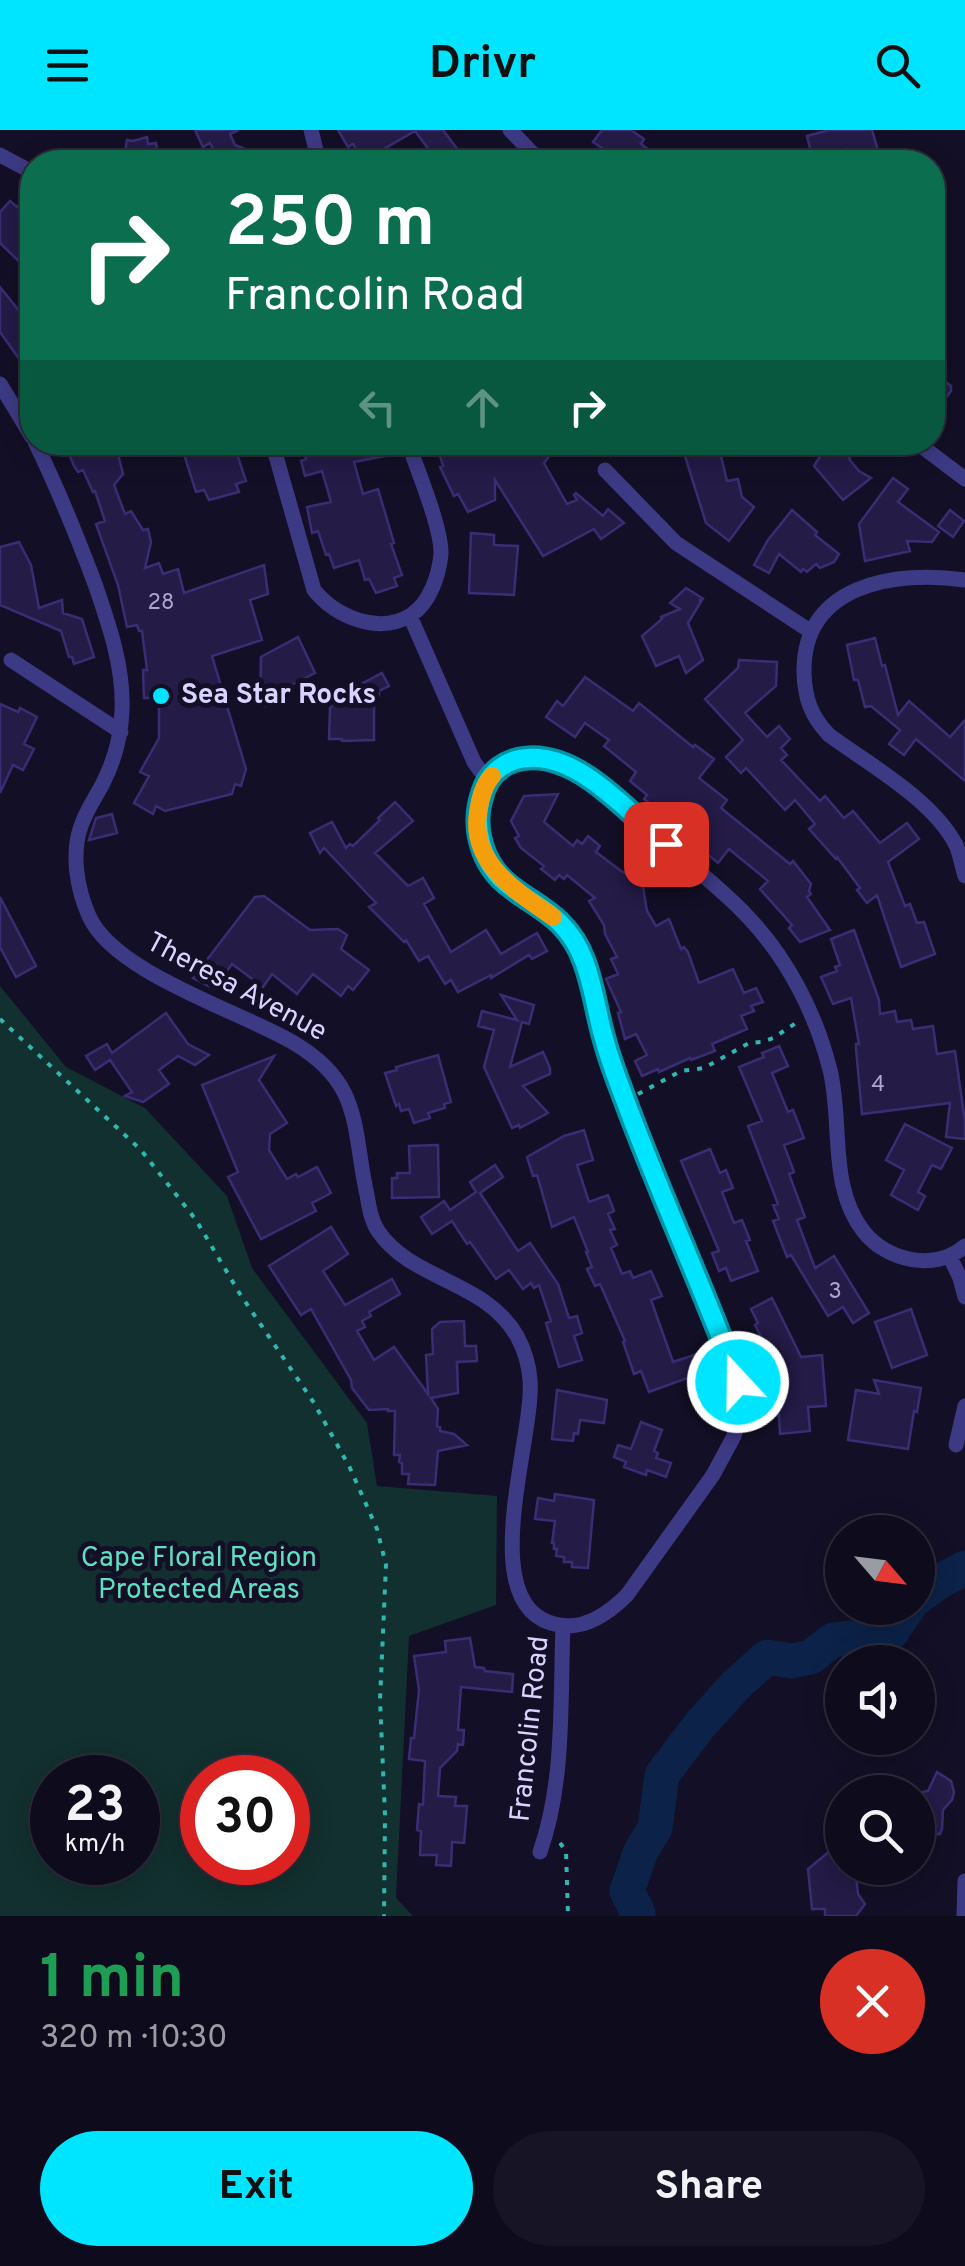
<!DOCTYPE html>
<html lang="en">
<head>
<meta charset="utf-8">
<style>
	:root { --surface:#0e0b1c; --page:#171425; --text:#f1f3f6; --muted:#9b9ba3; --line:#2e2b3b; --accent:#00e5ff }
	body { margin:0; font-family:Overpass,sans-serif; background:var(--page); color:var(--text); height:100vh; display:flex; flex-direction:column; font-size:38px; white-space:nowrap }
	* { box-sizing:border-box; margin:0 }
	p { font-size:32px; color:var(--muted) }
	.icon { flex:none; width:55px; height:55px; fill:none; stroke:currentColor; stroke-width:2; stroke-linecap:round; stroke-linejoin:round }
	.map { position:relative; height:1786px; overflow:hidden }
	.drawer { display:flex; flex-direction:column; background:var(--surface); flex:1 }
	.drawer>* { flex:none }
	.banner { position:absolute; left:20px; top:20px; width:925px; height:305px; border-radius:40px; box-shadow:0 5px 25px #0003,0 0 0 2px var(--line); background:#0b6e4f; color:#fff; overflow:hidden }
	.needle { width:65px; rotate:118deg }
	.fabs { position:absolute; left:825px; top:1385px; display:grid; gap:20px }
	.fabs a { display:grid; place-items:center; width:110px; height:110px; border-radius:50%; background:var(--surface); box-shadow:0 5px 25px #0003,0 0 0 2px var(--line); font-size:50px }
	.speed { position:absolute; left:30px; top:1625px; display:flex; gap:20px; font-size:50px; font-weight:700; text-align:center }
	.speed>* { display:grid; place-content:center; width:130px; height:130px; border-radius:50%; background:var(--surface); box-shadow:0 5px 25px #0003,0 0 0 2px var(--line); line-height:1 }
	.speed small { font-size:25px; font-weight:400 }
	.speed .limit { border:15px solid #d22; background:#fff; color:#111 }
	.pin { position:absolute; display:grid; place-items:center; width:85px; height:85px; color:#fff; margin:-42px; border-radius:20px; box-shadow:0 5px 15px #0006 }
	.me { position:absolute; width:110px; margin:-55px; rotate:339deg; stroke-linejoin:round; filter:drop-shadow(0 0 8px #0008) }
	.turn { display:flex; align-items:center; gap:35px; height:210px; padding:0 40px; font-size:45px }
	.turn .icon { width:130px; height:130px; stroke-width:2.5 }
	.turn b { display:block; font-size:70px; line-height:85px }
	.lanes { display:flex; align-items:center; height:95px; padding:0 40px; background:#0003; justify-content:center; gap:50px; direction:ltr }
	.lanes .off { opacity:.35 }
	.round { display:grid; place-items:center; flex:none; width:105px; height:105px; border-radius:52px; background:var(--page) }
	.headline { display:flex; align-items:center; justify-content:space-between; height:170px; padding:0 40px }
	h1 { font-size:60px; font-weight:700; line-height:75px; color:#1e9e55 }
	.primary-button { display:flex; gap:20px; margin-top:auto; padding:20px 40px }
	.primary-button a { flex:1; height:115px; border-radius:60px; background:var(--accent); color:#111; font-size:40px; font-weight:700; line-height:115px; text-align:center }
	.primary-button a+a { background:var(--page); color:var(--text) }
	header { display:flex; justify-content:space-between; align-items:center; height:130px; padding:0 40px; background:var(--accent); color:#111; font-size:45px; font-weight:700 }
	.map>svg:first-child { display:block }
	.green { fill:#12302f; fill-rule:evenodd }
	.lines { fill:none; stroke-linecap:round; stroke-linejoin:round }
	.river { stroke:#0c2248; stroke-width:35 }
	.building { fill:#241b47; stroke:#3b2d73; stroke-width:2.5 }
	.path { stroke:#2fb8b0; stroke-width:4; stroke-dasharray:5 8; stroke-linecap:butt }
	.street { stroke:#3d3a85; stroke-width:15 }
	.route-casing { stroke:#0095a6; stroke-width:25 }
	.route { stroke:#00e5ff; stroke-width:18 }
	.slow { stroke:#f59e0b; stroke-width:18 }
	.poi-dot { fill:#00e5ff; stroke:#130f26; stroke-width:4 }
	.labels { text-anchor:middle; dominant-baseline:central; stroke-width:10; stroke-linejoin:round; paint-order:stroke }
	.number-label { font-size:22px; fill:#aca6d1 }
	.poi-label { font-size:28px; font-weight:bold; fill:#d9d4ff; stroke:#130f26; text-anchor:start }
	.street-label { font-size:28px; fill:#d9d4ff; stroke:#130f26 }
	.park-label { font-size:28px; fill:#5fe0c0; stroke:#130f26 }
</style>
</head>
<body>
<header><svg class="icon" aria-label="menu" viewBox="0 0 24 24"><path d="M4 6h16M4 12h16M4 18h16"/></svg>Drivr<svg class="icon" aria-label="search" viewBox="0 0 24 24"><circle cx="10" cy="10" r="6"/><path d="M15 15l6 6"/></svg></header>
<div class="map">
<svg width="965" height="1786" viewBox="0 0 965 1786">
	<rect width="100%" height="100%" fill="#130f26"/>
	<path class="green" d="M0,856L66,937L145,978L227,1066L252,1138L367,1293L377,1356L497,1366L496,1475L409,1506L396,1768L413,1786H0ZM52,1648H138V1732H52ZM202,1648H288V1732H202Z"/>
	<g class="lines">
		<path class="river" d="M918,1467L940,1451L965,1438
			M636,1786L638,1783L627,1761L641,1721L655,1698L662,1645L699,1596L735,1556L767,1527L792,1531L811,1527L833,1510L890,1504L908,1478"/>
	</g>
	<path class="building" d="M195,0H239L230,4L235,15L258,24L238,32H219L210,13L203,17Z
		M338,0H443L467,32H438L415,1L377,23L382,32H363L353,14L348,17Z
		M602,0H631L644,9L641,14L665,32H607L612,25L593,12Z
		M829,0H872L881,31L849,19L853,32H818L812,26L807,6Z
		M147,7L148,14L156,13L159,32H123L127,10L133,11Z
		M10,71L17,77L21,72L32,83V144L0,113V82Z
		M0,157L32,197V247L0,202Z
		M932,242L951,256V261L932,286Z
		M64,312H111L120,321L118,324L123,344L114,355L125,384L131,381L143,400L148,399L151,412L145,438L159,433L163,444L178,439L184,463L264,435L268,464L250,470L262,510L212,526L246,639L241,656L235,654L232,664L165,681L156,676L153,684L134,673L149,646L140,642L159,608V568H144L143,540H147L142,501H139L137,495L127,497L118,455L96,394L105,391L95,361L93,362L83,340L78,342L74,336Z
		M180,312H233L246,351L236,354L239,362L209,370L204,360L196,362Z
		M301,312H397L400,323L354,332L363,364L378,359L394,413L391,414L402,445L394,448L397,456L376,463L369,449L365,450L359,430L334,438L329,424L326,425L318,401L312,403L307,377L331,372L322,341L305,346L301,331L306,329Z
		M436,312H560L544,333L567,374L577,370L574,365L576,363L603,386L608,379L624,393L601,409L594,399L543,426L495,350V370L468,382L458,364L454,366L440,337L443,336Z
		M829,312H859L849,329L859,341L871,348L843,370L814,336Z
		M714,315L716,323L720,322L727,351L738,349L742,367L754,377L729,411L706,393L684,323Z
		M893,348L908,359L898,372L939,402L932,412L907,411L910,421L865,431L859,394Z
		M792,380L817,402L815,405L839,424L834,432L820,438L816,434L807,442L803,439L801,442L779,424L769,443L754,435L768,410Z
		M950,380L964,391L953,407L938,396Z
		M471,403L494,405V415L518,416L514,465L469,463Z
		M19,412L31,435L39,478L62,470L63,483L82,489L94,527L74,534L72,527H69L61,501L0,475V417Z
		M686,458L702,468L699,471L702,470L688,493L703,530L686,543L679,526L656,536L642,506L662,489L661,487L680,479L670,473Z
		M298,507L315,543L286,558V576H260L261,527Z
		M875,508L882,536L885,535L898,585L909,571L950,607L965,590V651L916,609L904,625L889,614L900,600L871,576L865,577L858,550H854L847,515Z
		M739,530L777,532L776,556L745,583L767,607L779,596L790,609L781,618L787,625L781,630L820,671L825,666L844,688L853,681L880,713L907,693L919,709L888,732L905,776L910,774L917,793L924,792L935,824L901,837L877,765L867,773L857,760L860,758L837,727L836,729L809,699L815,694L795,670L785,680L746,638L741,643L726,627L743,610L705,569L738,538Z
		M382,543L389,556L379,561V566H374V610L342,611V609H329L330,578L342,565H340Z
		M585,547L633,581L639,573L693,617L695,615L714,629L699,648L727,670L721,678L790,734L793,731L811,754L809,761L811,764L807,767L830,800L800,812L789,798L792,795L760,759L768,751L729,719L718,733L699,717L705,708L678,687L674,693L644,669L647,665L630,651L636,642L604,616L609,610L585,593L575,607L546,587L557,571L563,576Z
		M0,574L18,582L20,578L37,587L24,614L34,619L23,640L13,635L0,663Z
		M558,664L544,692L573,716L577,710L582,714L588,706L600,716L596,722L621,741L634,748L643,757L647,781L656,796L669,789L681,819L684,817L688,822L699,853L733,839L744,863L756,858L763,872L751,876L754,881L741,886L747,899L712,914L715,921L691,930L690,928L659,942L658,939L642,946L635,931L647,925L636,904L625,909L618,883L621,882L606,849L618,844L611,829L617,827L605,804L604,795L589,771L595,768L567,745L564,749L559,745L555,750L541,739L544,736L521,718L515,708L519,706L511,691L524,666Z
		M395,672L413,691L375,723L408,756L423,748L434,768L424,774L451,822L486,800L501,824L537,803L547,821L532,829L529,825L491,848V845L458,862L451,850L445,854L428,826L419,831L406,810L404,812L369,777L376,773L324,718L320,723L310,703L332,692L346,718L350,714L353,716L380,690L378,688Z
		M112,684L117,703L89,710L96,688Z
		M264,766L310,800L338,799L347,805L341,819L369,840L353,860L348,856L341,866L313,844L297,864L272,844L263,857L232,834L214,859L193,848L255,767Z
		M0,767L36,836L16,847L0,817Z
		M854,800L879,870L880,884L895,881L897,892L911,890L913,899L933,896L937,924L955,921L965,992V1009L946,1007L950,973L862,984L856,919V914H859L851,868L833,874L821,847L837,841L835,837L840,835L831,809Z
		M501,865L534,875L529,894L522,892L510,937L543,922L550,938V944L523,956L548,983L520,998L519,995L512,998L484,937L494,900L478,896L482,881L517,890Z
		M166,883L188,914L209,925L195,935L178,926L159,940L169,954L143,972L125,966L132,962L110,930L95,940L86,926L107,914L112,923Z
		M779,916L788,936L772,943L788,982L793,980L804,1008L784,1015L794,1042L789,1044L805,1087L797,1090L815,1138L834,1126L869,1183L853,1193L843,1177L828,1186L791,1125L787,1127L773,1091L779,1089L773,1075L778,1074L748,996L762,991L739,937L764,927L762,923Z
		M438,925L451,972L444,974L445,978L428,983L430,988L414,993L409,979L401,981L399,974L396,976L385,943L397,940L396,937Z
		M274,926L259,950L287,993L270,1004L269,1020L287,1049L296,1044L298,1047L317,1037L331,1063L312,1073L316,1081L261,1109L228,1047L238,1042L202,955Z
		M905,994L952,1018L941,1039L932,1035L918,1062L925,1066L918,1080L891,1065L904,1040L886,1030Z
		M584,1000L593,1030L577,1035L589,1072L608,1065L614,1081L608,1084L615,1099L610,1100L617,1115L611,1118L622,1144L630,1141L633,1148L651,1141L662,1166L651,1170L673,1232L700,1223L707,1241L649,1262L641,1241L634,1244L623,1212L625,1211L600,1154L595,1156L587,1139L592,1137L586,1122H588L574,1087L552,1097L537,1045L533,1046L527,1027L564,1006Z
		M438,1015L439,1067L392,1068V1048H397V1043H410L409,1016Z
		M710,1019L720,1043L726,1040L733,1058L722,1062L734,1093L742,1090L750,1110L746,1111L758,1141L731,1151L726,1138L719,1141L712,1123L719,1121L681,1031Z
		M495,1035L503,1047L480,1063L518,1121L530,1113L558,1154L569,1188L577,1186L582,1203L574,1206L582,1230L559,1237L546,1193L551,1191L539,1155L534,1158L531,1153L523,1159L509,1140L496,1149L470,1112L467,1114L452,1091L432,1104L421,1087L444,1071L450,1080L476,1062L470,1052Z
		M331,1097L348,1124L323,1141L345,1175L392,1149L400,1164L369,1182L371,1186L362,1191L365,1197L357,1201L374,1230L394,1217L428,1264L426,1225L433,1224L432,1199L440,1192L464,1191L465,1216H476L477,1231L457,1232L458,1263L431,1268L438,1279L437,1296L440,1297V1301L454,1304L467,1315L438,1321L435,1355L408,1354L409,1344H402V1333L399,1332L400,1325H394L395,1281H388V1279L369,1280L352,1258L351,1250L311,1179L301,1185L269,1136Z
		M772,1168L801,1227L822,1225L826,1276L808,1277L810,1301L780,1304L779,1285L767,1286L763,1237L776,1236L755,1195L758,1193L751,1179Z
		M911,1179L927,1225L892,1238L875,1192Z
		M874,1250L921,1258L917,1282L914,1281L908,1319L848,1310L856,1260L879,1264Z
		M557,1260L607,1270L604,1293L580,1290L578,1304L574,1303L573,1311L552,1309Z
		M641,1292L662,1300L654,1321L658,1323L656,1328L671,1333L666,1347L647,1340L646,1345L624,1337L626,1332L614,1327L618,1315L631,1319Z
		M555,1364L594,1370L588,1438L572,1437V1432H564V1427L556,1426L557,1419H554V1413H552L555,1391L535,1389L538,1368L554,1371Z
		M470,1508L475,1537L484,1538L485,1541L513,1544L512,1562L461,1557L458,1600H464L463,1615L458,1614L457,1621L440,1638L438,1666L456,1667L455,1676H467L464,1713L452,1712L451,1736L436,1735L437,1725H420L421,1701L417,1700L419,1674L423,1675L425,1631L409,1629L411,1608H414L419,1560L414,1526L446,1522L445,1511Z
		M937,1642L951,1651L954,1662L952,1670L943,1680L942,1699L940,1704H918V1663L928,1661Z
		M842,1711V1738H855L858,1764L865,1774L856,1786H825V1779H812L808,1739Z"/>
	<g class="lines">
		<path class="path" d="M0,889L141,1020L196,1090L240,1164L314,1273L350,1338L377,1399L386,1435L380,1570L385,1685L384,1786
			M638,964L681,941L704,938L749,913L762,912L773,908L796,893
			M560,1713L566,1721L568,1786"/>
		<path class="street" d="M311,0L319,32
			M510,0L541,32
			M0,25L32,42
			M0,254L32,307
			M35,312C58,359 77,406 95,454C109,495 124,537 122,581C121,606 114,632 102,655C95,668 86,681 81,696C71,724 77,759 89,786C114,843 240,881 294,913C363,954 352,997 367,1065C369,1077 371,1090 378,1101C412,1151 485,1150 517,1206C524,1219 529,1235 530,1250C535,1308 471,1480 559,1495C585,1500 610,1482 627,1465L713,1345L734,1306L741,1279L737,1252L727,1222C692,1138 655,1054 624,968C615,944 607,920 600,895C595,874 592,849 583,829C578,816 569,801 558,791C529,764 491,753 480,711C466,658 505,610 561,631C568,634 575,639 581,643C613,668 643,695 674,721C699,742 726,763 748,787C788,829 816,884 830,940C843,992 828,1057 864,1102C887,1131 935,1142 965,1116
			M272,312L314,460C336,487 379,505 411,485C430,473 439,445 441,424C442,398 417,340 408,312
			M916,312L965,349
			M605,340L676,413L810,501
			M965,450C896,440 802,454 804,543C805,569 811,586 829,605C870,635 933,670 956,715C960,724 962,736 965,746
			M410,486L474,632L487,650
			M11,530L121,602
			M950,1127L960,1148L965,1167
			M956,1315L965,1276
			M540,1722C565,1651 560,1571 563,1496
			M964,1786L965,1751"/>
	</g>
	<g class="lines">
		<g class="route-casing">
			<path id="route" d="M666,714C629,683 580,624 528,628C507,629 489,642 483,662C471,696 481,735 511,757C526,769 546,779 560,793C570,803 579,817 584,831C594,857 597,886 605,912C610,931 618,951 625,970C660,1065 703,1157 738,1252"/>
		</g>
		<use href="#route" class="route"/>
		<path class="slow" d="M492,646C483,656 480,669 478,683C470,734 518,762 553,787"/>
	</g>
	<circle class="poi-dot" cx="161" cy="566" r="10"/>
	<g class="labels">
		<g class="number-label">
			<text x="161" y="473">28</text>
			<text x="878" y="955">4</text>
			<text x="835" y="1162">3</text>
		</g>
		<g class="poi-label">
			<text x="181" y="566">Sea Star Rocks</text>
		</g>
		<g class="street-label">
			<text transform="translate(236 858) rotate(28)">Theresa Avenue</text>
			<text transform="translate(531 1599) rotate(-84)">Francolin Road</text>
		</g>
		<g class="park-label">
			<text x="199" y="1429">Cape Floral Region<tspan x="199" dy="32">Protected Areas</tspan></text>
		</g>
	</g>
</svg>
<div class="fabs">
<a><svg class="needle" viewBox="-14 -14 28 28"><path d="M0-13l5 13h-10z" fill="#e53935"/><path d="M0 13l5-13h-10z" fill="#9b9ba3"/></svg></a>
<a><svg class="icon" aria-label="sound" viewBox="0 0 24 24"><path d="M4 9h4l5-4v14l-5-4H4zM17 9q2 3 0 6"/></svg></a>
<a><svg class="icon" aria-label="search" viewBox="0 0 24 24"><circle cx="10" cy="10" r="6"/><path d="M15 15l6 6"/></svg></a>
</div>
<div class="speed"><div>23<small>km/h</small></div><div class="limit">30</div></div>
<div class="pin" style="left:666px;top:714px;background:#d93025"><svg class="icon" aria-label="arrive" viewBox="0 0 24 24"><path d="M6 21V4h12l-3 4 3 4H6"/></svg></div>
<svg class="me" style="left:738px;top:1252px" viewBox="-20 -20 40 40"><circle r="17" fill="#00e5ff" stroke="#fff" stroke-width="3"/><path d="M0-11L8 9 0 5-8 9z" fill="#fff"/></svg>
<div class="banner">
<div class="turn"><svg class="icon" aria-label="right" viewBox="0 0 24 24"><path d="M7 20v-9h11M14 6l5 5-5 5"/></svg><div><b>250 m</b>Francolin Road</div></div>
<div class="lanes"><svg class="icon off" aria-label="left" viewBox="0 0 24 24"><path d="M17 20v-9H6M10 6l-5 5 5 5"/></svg><svg class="icon off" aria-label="ahead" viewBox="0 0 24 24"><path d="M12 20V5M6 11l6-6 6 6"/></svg><svg class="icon" aria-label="right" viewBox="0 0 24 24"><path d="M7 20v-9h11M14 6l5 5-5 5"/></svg></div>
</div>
</div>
<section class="drawer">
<div class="headline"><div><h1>1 min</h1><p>320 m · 10:30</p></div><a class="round" style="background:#d93025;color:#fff"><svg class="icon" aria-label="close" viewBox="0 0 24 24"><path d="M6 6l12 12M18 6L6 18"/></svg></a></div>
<div class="primary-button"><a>Exit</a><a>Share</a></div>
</section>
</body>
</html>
